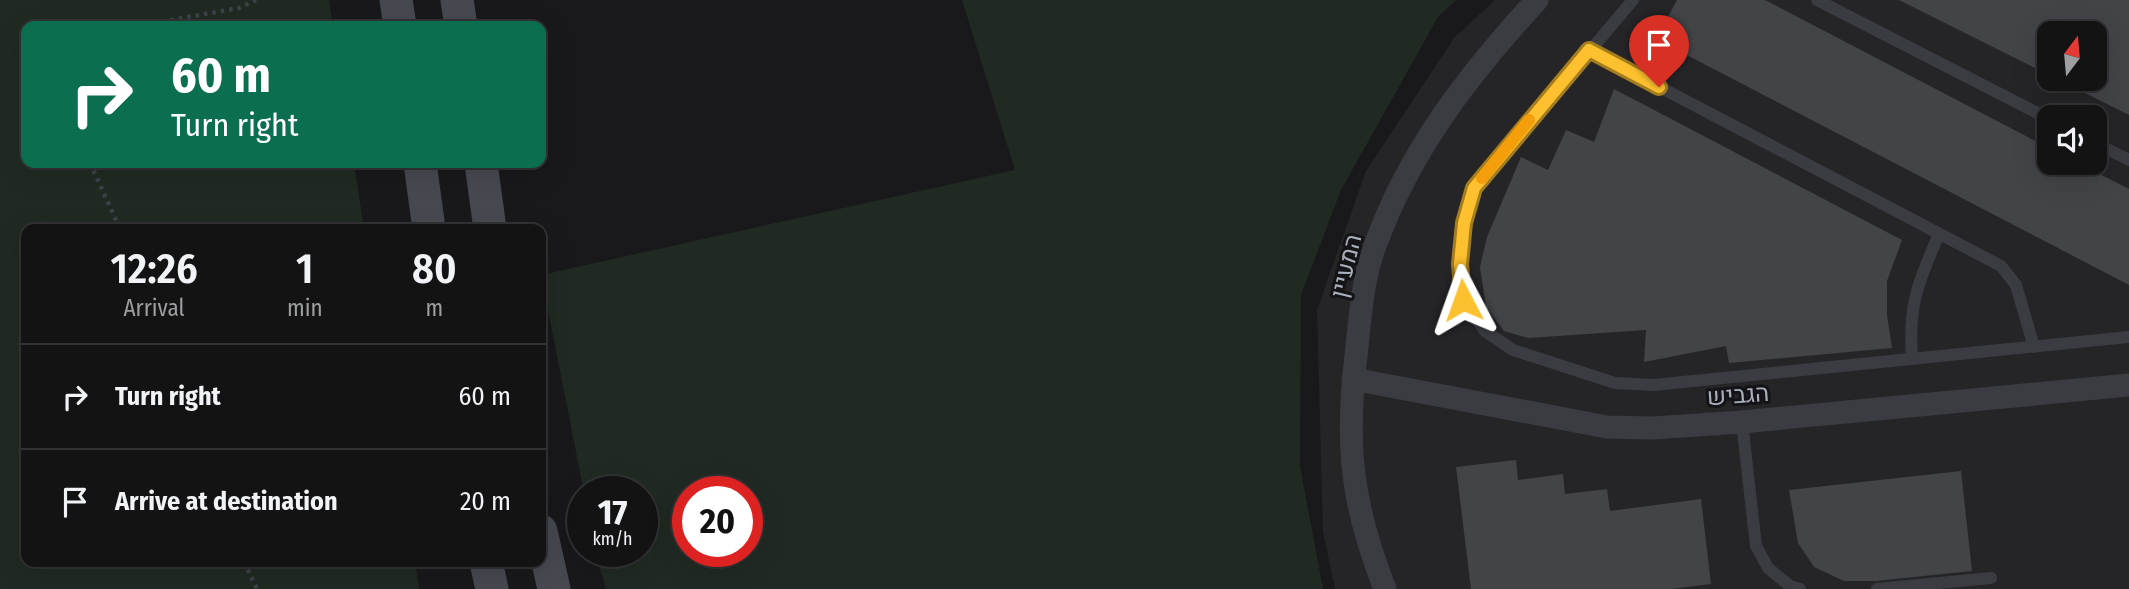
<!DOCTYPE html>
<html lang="en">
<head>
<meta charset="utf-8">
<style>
	:root { --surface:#131314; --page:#202022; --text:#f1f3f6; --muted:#9d9ea0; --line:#323234 }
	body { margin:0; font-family:"Fira Sans Condensed",Heebo,sans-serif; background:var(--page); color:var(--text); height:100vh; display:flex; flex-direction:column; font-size:26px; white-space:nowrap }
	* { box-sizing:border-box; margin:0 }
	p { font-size:23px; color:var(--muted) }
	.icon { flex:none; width:38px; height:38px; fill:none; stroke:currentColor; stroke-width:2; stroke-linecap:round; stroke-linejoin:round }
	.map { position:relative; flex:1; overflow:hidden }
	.panel { position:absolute; left:21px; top:224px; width:525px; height:343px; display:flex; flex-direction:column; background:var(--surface); border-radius:14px; box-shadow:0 7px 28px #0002,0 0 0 2px var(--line) }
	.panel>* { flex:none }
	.hud { position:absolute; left:21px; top:21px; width:525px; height:147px; border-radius:14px; box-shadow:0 7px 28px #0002,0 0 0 2px var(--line); background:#0b6e4f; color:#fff; overflow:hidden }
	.needle { width:46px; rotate:16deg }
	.controls { position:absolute; left:2037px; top:21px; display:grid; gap:14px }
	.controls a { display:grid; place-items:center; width:70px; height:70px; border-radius:14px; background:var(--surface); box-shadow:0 7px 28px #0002,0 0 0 2px var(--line); font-size:35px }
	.speed { position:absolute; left:567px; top:476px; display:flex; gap:14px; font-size:35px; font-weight:700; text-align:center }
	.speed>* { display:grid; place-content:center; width:91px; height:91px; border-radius:50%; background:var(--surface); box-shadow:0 7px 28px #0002,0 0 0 2px var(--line); line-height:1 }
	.speed small { font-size:18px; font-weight:400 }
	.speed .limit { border:10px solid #d22; background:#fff; color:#111 }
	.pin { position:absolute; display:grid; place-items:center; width:60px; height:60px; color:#fff; margin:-72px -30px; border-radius:50% 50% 50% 0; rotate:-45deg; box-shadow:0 0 7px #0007 }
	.pin .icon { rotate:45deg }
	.me { position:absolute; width:77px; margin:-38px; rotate:356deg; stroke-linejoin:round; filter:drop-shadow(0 0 5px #0008) }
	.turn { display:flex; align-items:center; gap:24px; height:147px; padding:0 35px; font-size:32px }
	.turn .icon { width:91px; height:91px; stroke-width:2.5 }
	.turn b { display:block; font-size:49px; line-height:60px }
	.eta { display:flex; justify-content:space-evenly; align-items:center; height:119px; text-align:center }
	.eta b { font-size:42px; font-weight:600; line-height:49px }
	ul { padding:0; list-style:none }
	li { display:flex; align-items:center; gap:21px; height:105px; padding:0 35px; border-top:2px solid var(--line) }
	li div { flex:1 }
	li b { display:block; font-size:26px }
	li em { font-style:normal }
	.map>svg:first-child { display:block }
	.built { fill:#252528; fill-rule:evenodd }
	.green { fill:#202a22; fill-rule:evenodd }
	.building { fill:#434448 }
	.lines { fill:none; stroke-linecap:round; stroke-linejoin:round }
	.path { stroke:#3f4148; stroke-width:4.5; stroke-dasharray:3.5 5; stroke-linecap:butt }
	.lane { stroke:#3b3c42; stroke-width:12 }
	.street { stroke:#3b3c42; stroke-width:23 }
	.secondary { stroke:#474951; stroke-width:33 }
	.route-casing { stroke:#a47d1f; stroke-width:18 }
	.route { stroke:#fdc12f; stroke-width:12 }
	.slow { stroke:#f59e0b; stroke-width:12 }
	.labels { text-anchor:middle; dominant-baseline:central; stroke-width:6; stroke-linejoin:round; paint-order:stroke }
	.street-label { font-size:24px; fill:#aaafbc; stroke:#141416 }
</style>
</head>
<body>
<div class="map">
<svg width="2129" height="589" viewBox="0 0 2129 589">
	<rect width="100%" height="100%" fill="#19191b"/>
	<path class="built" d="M1495,0H2129V589H1335L1323,532L1317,310L1366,171L1454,38ZM2049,33H2095V79H2049ZM2049,117H2095V163H2049Z"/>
	<path class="green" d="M0,0H329L333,26H26V163H354L364,229H26V562H415L419,589H0Z
		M962,0H1456L1438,17L1341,190L1301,295L1300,466L1323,589H606L595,551H642V492H584L541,275L1015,170ZM688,492H747V551H688Z"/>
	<path class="building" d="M1677,0H1765L2049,148V163H2078L2129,189V285L1656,39Z
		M1899,0H2129V115L2057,79H2095V33H2049V75Z
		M1614,89L1902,240L1887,281V315L1892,348L1729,363L1726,346L1644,362L1646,330L1528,338L1504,331L1486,307L1480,267L1487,237L1521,157L1548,170L1566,130L1594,142Z
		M1516,460L1518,480L1563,474L1565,494L1607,489L1610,511L1701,499L1711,584L1671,589H1471L1456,467Z
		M1961,471L1972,571L1875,581H1844L1814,567L1798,543L1789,490Z"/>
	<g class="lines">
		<path class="path" d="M137,26L239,8L256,0
			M90,163L120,229
			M244,562L257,589"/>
		<path class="lane" d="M1633,0L1474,188L1464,223L1460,264L1463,300L1485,331L1513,350L1615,383L1653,385L2129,337
			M1817,0L2049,119
			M1589,50L2001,266L2016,285L2034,347
			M2095,143L2129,160
			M1912,359C1908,304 1918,283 1939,234
			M1742,422L1756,546L1768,568L1790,586L1800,589
			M1877,589L1991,578"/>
		<path class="street" d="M1353,379L1607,427L1652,428L1742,422L2129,385
			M1385,589C1352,505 1345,446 1356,356C1360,320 1362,280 1375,246C1409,151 1469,74 1537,0"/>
		<path class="secondary" d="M396,0L400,26
			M457,0L461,26
			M420,163L429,229
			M481,163L490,229
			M541,531L554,589
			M486,562L492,589"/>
	</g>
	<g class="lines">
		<g class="route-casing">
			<path id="route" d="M1463,300L1460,264L1464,223L1474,188L1589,50L1659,87"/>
		</g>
		<use href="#route" class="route"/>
		<path class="slow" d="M1482,178L1529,120"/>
	</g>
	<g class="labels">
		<g class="street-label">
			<text transform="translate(1346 266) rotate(-76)">המעיין</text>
			<text transform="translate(1738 395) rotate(-4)">הגביש</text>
		</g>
	</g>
</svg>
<div class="controls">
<a><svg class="needle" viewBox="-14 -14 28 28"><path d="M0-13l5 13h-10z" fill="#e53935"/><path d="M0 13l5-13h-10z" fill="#9d9ea0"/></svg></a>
<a><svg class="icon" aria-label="sound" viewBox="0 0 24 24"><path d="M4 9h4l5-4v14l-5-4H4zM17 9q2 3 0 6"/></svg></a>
</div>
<div class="speed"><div>17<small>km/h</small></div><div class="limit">20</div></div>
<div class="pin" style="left:1659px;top:87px;background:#d93025"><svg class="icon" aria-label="arrive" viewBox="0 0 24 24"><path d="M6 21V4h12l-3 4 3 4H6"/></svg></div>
<svg class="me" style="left:1463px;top:300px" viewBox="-20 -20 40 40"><path d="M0-17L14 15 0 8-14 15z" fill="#fdc12f" stroke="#fff" stroke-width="4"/></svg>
<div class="hud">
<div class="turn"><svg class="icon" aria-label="right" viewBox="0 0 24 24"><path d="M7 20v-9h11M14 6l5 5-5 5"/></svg><div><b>60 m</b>Turn right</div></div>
</div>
<section class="panel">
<div class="eta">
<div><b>12:26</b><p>Arrival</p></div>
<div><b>1</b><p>min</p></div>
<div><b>80</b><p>m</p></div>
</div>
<ul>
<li><svg class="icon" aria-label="right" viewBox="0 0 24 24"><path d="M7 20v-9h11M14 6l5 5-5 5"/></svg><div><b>Turn right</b></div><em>60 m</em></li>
<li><svg class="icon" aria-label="arrive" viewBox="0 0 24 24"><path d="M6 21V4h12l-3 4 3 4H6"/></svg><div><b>Arrive at destination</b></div><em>20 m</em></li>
</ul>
</section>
</div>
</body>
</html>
